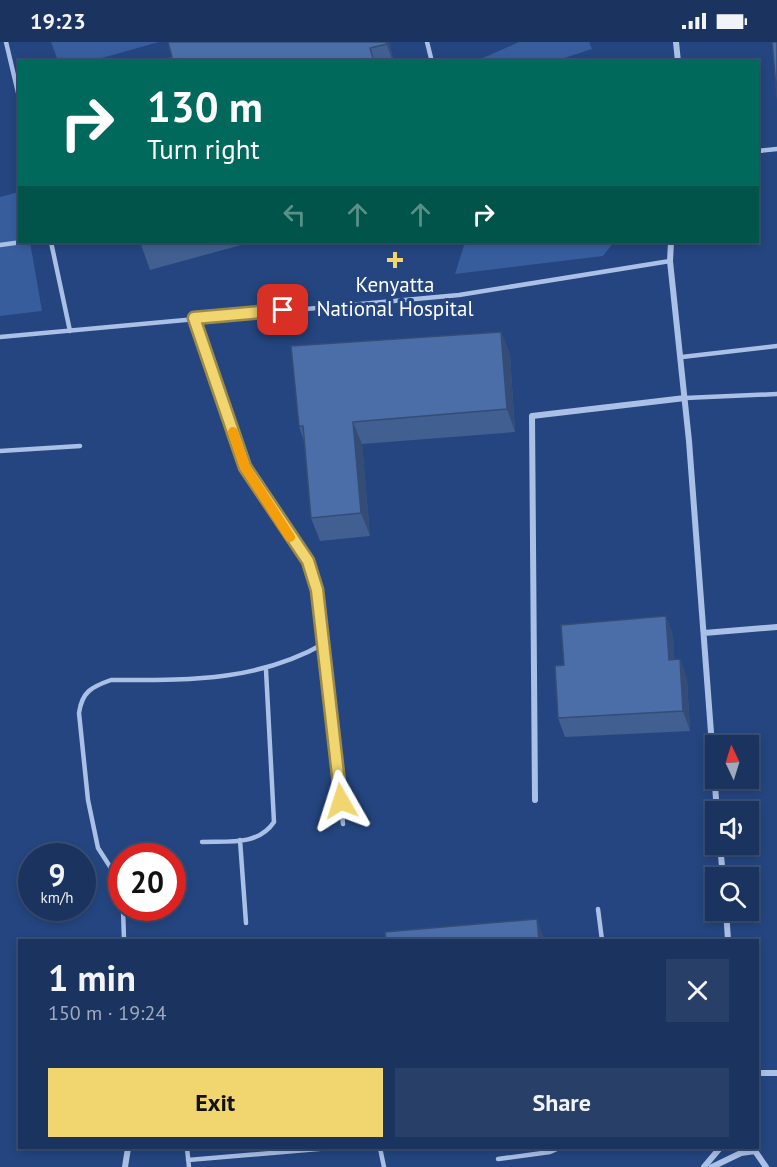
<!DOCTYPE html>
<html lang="en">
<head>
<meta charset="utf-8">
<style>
	:root { --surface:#1b345f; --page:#283f68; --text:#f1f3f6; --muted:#a0aabd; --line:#394f74; --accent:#f1d56e }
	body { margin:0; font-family:"PT Sans",sans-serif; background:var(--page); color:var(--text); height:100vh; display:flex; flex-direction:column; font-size:22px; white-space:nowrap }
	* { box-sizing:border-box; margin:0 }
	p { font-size:20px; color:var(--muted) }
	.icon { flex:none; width:33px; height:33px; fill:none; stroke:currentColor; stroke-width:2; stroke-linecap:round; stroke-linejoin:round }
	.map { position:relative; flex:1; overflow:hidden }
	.sheet { position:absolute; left:18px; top:897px; width:741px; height:210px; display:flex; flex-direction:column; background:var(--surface); border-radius:0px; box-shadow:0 3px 9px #0003,0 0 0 2px var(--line) }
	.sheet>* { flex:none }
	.hud { position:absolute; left:18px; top:18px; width:741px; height:183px; border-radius:0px; box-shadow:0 3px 9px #0003,0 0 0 2px var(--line); background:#00695c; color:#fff; overflow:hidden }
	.needle { width:39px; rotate:356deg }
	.fabs { position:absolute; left:705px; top:693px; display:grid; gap:12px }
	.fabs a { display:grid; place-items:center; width:54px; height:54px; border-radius:0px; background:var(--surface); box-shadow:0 3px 9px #0003,0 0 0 2px var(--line); font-size:30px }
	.speed { position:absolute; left:18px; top:801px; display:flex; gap:12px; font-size:30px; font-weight:700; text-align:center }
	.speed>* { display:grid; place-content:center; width:78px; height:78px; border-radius:50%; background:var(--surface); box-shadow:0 3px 9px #0003,0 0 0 2px var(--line); line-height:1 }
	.speed small { font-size:15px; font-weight:400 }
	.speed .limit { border:9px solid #d22; background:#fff; color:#111 }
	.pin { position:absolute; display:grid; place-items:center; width:51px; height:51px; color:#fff; margin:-26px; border-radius:12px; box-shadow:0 3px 9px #0006 }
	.me { position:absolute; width:66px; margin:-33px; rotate:354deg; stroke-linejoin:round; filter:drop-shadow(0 0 4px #0008) }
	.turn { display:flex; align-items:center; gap:21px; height:126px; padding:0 30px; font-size:27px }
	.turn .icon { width:78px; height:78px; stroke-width:2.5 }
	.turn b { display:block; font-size:42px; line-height:51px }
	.lanes { display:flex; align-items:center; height:57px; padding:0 30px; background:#0003; justify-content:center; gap:30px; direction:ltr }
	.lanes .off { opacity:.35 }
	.round { display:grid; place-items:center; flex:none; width:63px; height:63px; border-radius:0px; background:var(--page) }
	.overview { display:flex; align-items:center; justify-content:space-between; height:102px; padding:0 30px }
	h1 { font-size:36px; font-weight:700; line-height:45px }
	.cta { display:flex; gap:12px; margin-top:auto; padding:12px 30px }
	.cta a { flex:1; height:69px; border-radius:0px; background:var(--accent); color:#111; font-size:24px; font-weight:700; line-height:69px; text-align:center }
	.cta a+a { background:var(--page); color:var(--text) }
	.status { display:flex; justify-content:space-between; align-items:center; height:42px; padding:0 30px; background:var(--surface); direction:ltr }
	.status svg { height:16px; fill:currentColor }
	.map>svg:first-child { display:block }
	.green { fill:#385d9d }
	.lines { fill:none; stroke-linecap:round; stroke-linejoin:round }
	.service { stroke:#aac0e6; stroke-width:4.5 }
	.minor { stroke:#aac0e6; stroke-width:6 }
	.wall { fill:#415f90 }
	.shaded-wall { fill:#354d76 }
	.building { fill:#4c6ea8; stroke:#354d76; stroke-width:1.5 }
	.route-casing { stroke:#9d8a48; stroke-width:15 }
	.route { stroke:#f1d56e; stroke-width:10 }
	.slow { stroke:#f59e0b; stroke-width:10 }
	.poi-dot { fill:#f1d56e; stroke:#24457f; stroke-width:2 }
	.labels { text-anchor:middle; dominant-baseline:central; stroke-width:6; stroke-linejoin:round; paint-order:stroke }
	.poi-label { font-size:21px; fill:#fff; stroke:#24457f }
</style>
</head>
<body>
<div class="status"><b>19:23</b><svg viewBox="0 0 49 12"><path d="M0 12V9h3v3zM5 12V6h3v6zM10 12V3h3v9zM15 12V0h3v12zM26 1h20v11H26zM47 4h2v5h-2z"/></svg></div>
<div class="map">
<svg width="777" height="1125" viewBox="0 0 777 1125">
	<rect width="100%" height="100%" fill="#24457f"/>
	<path class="green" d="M51,0H159L91,19H58Z
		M519,0H589L592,7L555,19L487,20L483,16Z
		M19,150L20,200H30L42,269L0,274V155Z
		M465,200H614L603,214L455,232Z"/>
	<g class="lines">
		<path class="service" d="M6,0L20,59
			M427,0L432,20
			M758,109L777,107
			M51,200L70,289
			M0,203L22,200
			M0,295L459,253L670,219
			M682,315L777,304
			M685,356L777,352
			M0,409L80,404
			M325,601L343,782
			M240,798L246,881
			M202,800C228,799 258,804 274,780L266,628
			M122,857L118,837L98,806L88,758L79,671C82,650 91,645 111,638C188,638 257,640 325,601L317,548L308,519L245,425L194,276
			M123,866L124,898
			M598,867L602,898
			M187,1106L189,1125
			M380,1106L384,1125
			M498,1117L550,1110L559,1106
			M188,1118L330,1106"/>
		<path class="minor" d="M676,0L678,20
			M671,200L670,219L689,399L717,770
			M704,591L777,585
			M535,758L532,374L685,356
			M720,802L723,836
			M726,868L728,898
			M758,1031H777
			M125,1125L128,1106
			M704,1125L720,1106
			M712,1125L741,1111L755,1109L766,1125"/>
	</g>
	<path class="wall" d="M168,0H389L394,20H155L172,15Z
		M140,200H252L150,228Z
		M501,290L510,313L515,390L362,402L370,494L320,499L311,476L304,400L299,384Z
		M666,574L673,594L674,617H680L687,637L690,689L565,695L558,676L564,623Z"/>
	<path class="shaded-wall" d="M386,0H389L394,20H393Z
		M501,290L510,313L515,390L507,367Z
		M353,380L362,402L370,494L361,471Z
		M666,574L673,594L676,637L669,618Z
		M680,617L687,637L690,689L683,669Z
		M537,877L545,898H539Z"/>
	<path class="building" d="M168,0H386L387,2L370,6L374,20H155L172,15Z
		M772,0H777V56Z
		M140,200H155L141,203Z
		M501,290L507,367L353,380L361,471L311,476L303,384H299L291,304Z
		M666,574L669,618L680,617L683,669L558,676L555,624L564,623L561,583Z
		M537,877L539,898H386L385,890Z"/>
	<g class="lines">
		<g class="route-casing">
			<path id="route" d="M283,268L194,276L245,425L308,519L317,548L341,759"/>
		</g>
		<use href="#route" class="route"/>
		<path class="slow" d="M233,390L245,425L290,495"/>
	</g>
	<path class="poi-dot" d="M392 209h6v6h6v6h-6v6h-6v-6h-6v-6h6z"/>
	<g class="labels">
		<g class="poi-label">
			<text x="395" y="242">Kenyatta<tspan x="395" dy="24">National Hospital</tspan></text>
		</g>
	</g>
</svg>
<div class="fabs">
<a><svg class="needle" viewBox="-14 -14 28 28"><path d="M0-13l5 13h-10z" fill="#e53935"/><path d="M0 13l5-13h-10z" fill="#a0aabd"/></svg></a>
<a><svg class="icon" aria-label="sound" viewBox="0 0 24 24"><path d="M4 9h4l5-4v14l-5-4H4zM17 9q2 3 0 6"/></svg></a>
<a><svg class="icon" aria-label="search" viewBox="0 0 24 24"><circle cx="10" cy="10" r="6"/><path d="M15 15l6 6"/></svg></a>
</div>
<div class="speed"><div>9<small>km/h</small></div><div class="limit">20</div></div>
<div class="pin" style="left:283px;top:268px;background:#d93025"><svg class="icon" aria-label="arrive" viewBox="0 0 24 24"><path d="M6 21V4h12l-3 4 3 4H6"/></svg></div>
<svg class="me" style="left:341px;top:759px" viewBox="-20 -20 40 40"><path d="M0-17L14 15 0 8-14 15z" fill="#f1d56e" stroke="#fff" stroke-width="4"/></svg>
<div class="hud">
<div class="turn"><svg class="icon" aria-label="right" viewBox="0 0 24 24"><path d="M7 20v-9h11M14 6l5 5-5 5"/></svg><div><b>130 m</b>Turn right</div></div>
<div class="lanes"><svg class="icon off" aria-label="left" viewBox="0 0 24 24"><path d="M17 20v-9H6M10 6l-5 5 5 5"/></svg><svg class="icon off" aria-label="ahead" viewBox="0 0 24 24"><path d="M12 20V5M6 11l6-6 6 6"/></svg><svg class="icon off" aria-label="ahead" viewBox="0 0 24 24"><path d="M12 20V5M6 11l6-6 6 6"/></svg><svg class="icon" aria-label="right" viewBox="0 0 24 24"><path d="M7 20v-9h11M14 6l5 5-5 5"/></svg></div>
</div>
<section class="sheet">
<div class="overview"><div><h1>1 min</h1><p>150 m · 19:24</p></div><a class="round"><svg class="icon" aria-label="close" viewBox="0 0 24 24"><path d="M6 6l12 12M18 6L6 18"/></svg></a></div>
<div class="cta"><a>Exit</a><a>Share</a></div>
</section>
</div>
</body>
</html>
